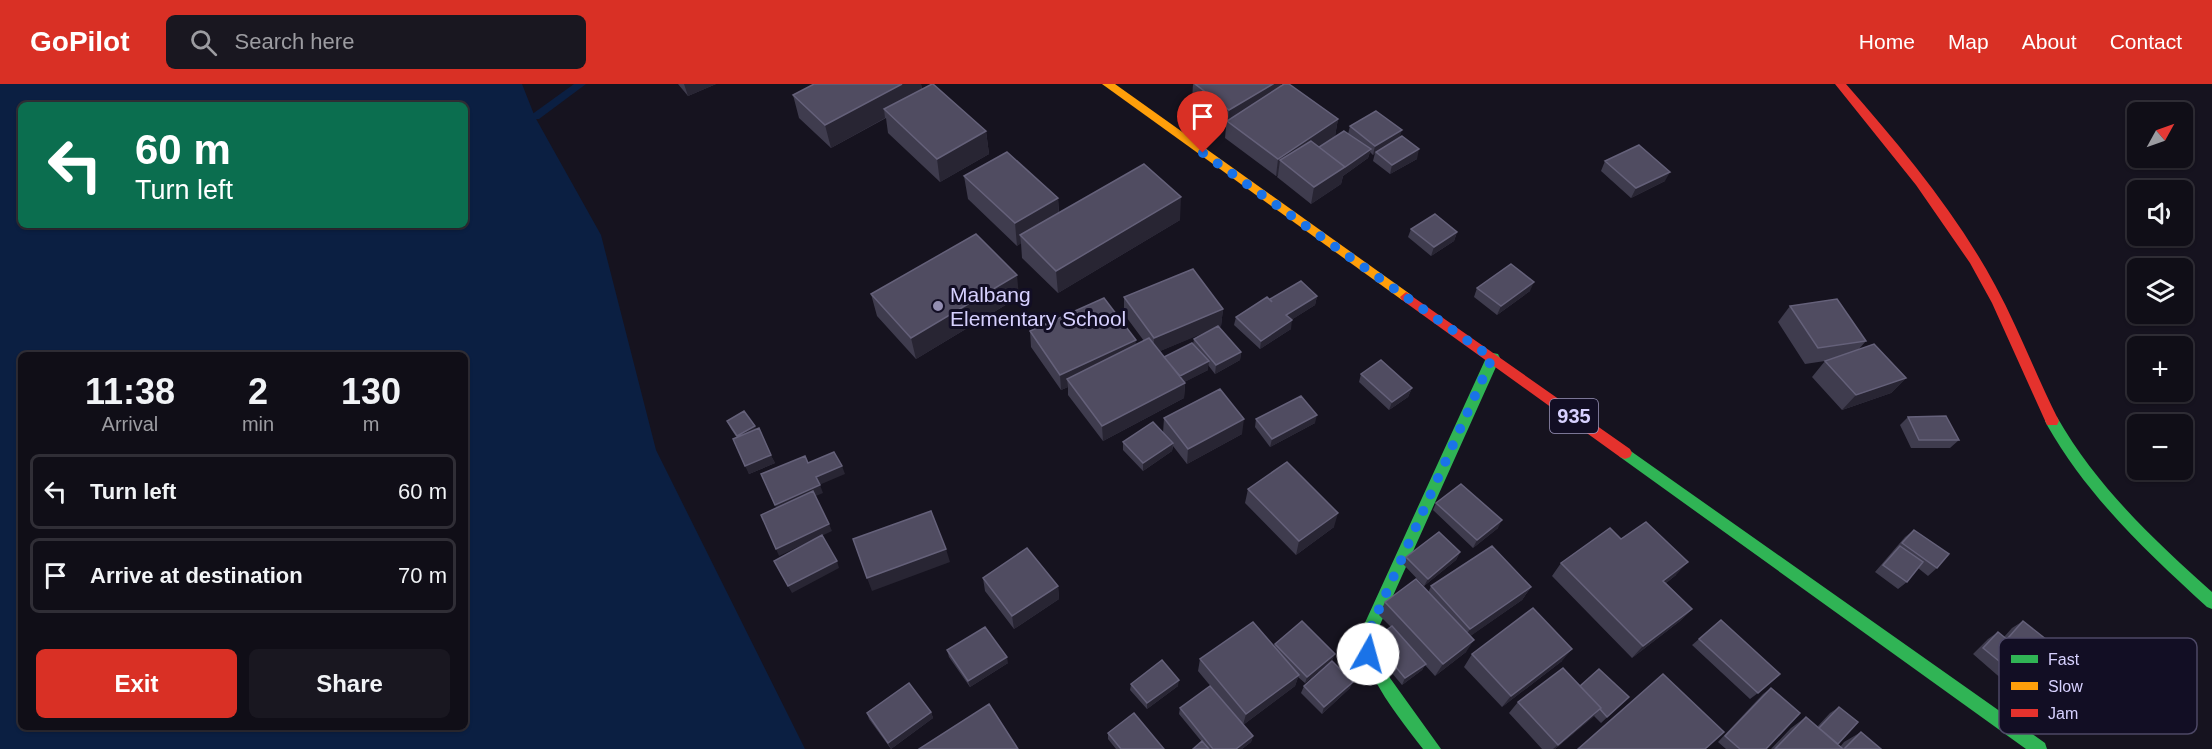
<!DOCTYPE html>
<html lang="en">
<head>
<meta charset="utf-8">
<style>
	:root { --surface:#100e17; --page:#191720; --text:#f1f3f6; --muted:#9c9ca1; --line:#302e36; --accent:#d93025 }
	body { margin:0; font-family:Helvetica,sans-serif; background:var(--page); color:var(--text); height:100vh; display:flex; flex-direction:column; font-size:22px; white-space:nowrap }
	* { box-sizing:border-box; margin:0 }
	p { font-size:20px; color:var(--muted) }
	.icon { flex:none; width:33px; height:33px; fill:none; stroke:currentColor; stroke-width:2; stroke-linecap:round; stroke-linejoin:round }
	.map { position:relative; flex:1; overflow:hidden }
	.panel { position:absolute; left:18px; top:268px; width:450px; height:378px; display:flex; flex-direction:column; background:var(--surface); border-radius:9px; box-shadow:0 2px 4px #0004,0 0 0 2px var(--line) }
	.panel>* { flex:none }
	.hud { position:absolute; left:18px; top:18px; width:450px; height:126px; border-radius:9px; box-shadow:0 2px 4px #0004,0 0 0 2px var(--line); background:#0b6e4f; color:#fff; overflow:hidden }
	.needle { width:39px; rotate:50deg }
	.fabs { position:absolute; left:2127px; top:18px; display:grid; gap:12px }
	.fabs a { display:grid; place-items:center; width:66px; height:66px; border-radius:9px; background:var(--surface); box-shadow:0 2px 4px #0004,0 0 0 2px var(--line); font-size:30px }
	.pin { position:absolute; display:grid; place-items:center; width:51px; height:51px; color:#fff; margin:-62px -26px; border-radius:50% 50% 50% 0; rotate:-45deg; box-shadow:0 0 6px #0007 }
	.pin .icon { rotate:45deg }
	.me { position:absolute; width:66px; margin:-33px; rotate:7deg; stroke-linejoin:round; filter:drop-shadow(0 0 4px #0008) }
	.turn { display:flex; align-items:center; gap:21px; height:126px; padding:0 18px; font-size:27px }
	.turn .icon { width:78px; height:78px; stroke-width:2.5 }
	.turn b { display:block; font-size:42px; line-height:51px }
	.eta { display:flex; justify-content:space-evenly; align-items:center; height:102px; text-align:center }
	.eta b { font-size:36px; font-weight:600; line-height:42px }
	.cta { display:flex; gap:12px; margin-top:auto; padding:12px 18px }
	.cta a { flex:1; height:69px; border-radius:9px; background:var(--accent); color:#fff; font-size:24px; font-weight:600; line-height:69px; text-align:center }
	.cta a+a { background:var(--page); color:var(--text) }
	ul { padding:0; list-style:none }
	li { display:flex; align-items:center; gap:18px; height:75px; margin:0 12px 9px; padding:0 6px; border:3px solid var(--line); border-radius:9px }
	li div { flex:1 }
	li b { display:block; font-size:22px }
	li em { font-style:normal }
	header { display:flex; align-items:center; gap:36px; box-sizing:border-box; height:84px; padding:0 30px; background:var(--accent); color:#fff }
	header strong { font-size:28px }
	nav { display:flex; gap:33px; margin-inline-start:auto; font-size:21px }
	.search { width:420px; height:54px; background:var(--page); display:flex; align-items:center; gap:15px; box-sizing:border-box; padding:0 21px; border-radius:9px; color:var(--muted); font-size:22px }
	.map>svg:first-child { display:block }
	.water { fill:#0b1f42; fill-rule:evenodd }
	.lines { fill:none; stroke-linecap:round; stroke-linejoin:round }
	.stream { fill:#0b1f42; fill-rule:evenodd }
	.fast { fill:#30b455; fill-rule:evenodd }
	.slow { fill:#ff9f0a; fill-rule:evenodd }
	.jam { fill:#e5322d; fill-rule:evenodd }
	.wall { fill:#3f3c4e; fill-rule:evenodd }
	.shaded-wall { fill:#282533 }
	.building { fill:#504c61; stroke:#65617a; stroke-width:1.5 }
	.route { stroke:#1a73e8; stroke-width:10; stroke-dasharray:0 18 }
	.poi-dot { fill:#938eb1; stroke:#120e24; stroke-width:2 }
	.labels { text-anchor:middle; dominant-baseline:central; stroke-width:6; stroke-linejoin:round; paint-order:stroke }
	.shield { fill:#120e24; stroke:#9c96bd; stroke-width:1.5 }
	.shield-label { font-size:20px; font-weight:bold; fill:#d7d1ff }
	.poi-label { font-size:21px; fill:#d7d1ff; stroke:#120e24; text-anchor:start }
	.key { fill:#120e24; stroke:#4d4866; stroke-width:1.5 }
	.key-label { font-size:16px; fill:#d7d1ff }
</style>
</head>
<body>
<header>
<strong>GoPilot</strong>
<div class="search"><svg class="icon" aria-label="search" viewBox="0 0 24 24"><circle cx="10" cy="10" r="6"/><path d="M15 15l6 6"/></svg>Search here</div>
<nav><a>Home</a><a>Map</a><a>About</a><a>Contact</a></nav>
</header>
<div class="map">
<svg width="2212" height="665" viewBox="0 0 2212 665">
	<rect width="100%" height="100%" fill="#16131f"/>
	<path class="water" d="M0,0H522L535,33L601,151L656,366L805,665H0ZM21,21H465V141H21ZM21,272H465V644H21Z"/>
	<g class="lines">
		<path class="stream" d="M574,0H586L539,35H531V31Z"/>
		<path class="fast" d="M1493,269L1498,270L1500,274L1374,554L1378,570L1390,594L1441,665H1423C1396,630 1370,598 1358,554L1486,274L1488,270Z
			M2052,331L2057,333C2097,403 2153,455 2212,508V525L2207,523C2146,467 2088,413 2047,341L2045,337L2047,333Z
			M1625,363L2045,659L2047,665H2026L1620,373L1618,369L1620,365Z"/>
		<path class="slow" d="M1102,0H1115L1410,210L1412,213L1410,216H1402Z"/>
		<path class="jam" d="M1835,0H1846C1901,63 1955,127 1995,201C2019,245 2036,292 2059,337L2057,341H2047L1992,219L1970,179L1916,101Z
			M1406,208L1630,365L1632,369L1630,373L1625,375L1620,373L1402,216L1400,213Z"/>
	</g>
	<path class="wall" d="M678,0H716L688,12Z
		M814,0H921L922,5L986,47L989,70L940,98L888,49L886,34L831,64L799,34L793,11Z
		M1193,0H1281V2L1338,35L1335,52L1319,63L1348,50L1350,42L1400,53L1417,75L1390,90L1373,77L1375,69L1373,71L1370,68L1368,74L1343,92L1341,100L1311,120L1277,93L1278,91L1276,92L1225,54L1226,43L1192,16Z
		M1605,77L1665,97L1631,114L1601,87Z
		M964,92L1058,114L1059,129L1180,136L1058,209L1022,174L1021,159L1017,162L968,115Z
		M1411,145L1457,148L1454,157L1431,172L1408,153Z
		M1477,204L1530,207L1497,231L1474,213Z
		M871,210L1019,213L916,275L877,232Z
		M1317,212L1315,221L1291,236V245L1260,265L1234,241L1236,233L1270,216V215Z
		M1124,213L1223,225L1221,242L1219,243L1241,268L1240,276L1215,290L1208,281V286L1184,298L1185,299L1184,314L1103,357L1068,311V303L1061,306L1031,263L1030,247L1136,261L1144,257L1124,230ZM1212,245L1194,255L1193,260L1164,273L1160,267Z
		M1790,222L1866,257L1859,265L1906,294L1891,309L1842,326L1812,293L1825,277L1805,280L1778,238Z
		M1361,290L1412,304L1408,313L1389,326L1359,298Z
		M1908,333L1959,356L1950,364H1911L1900,341Z
		M1164,334L1242,350L1187,380L1173,362L1172,367L1143,387L1123,366V358L1163,349Z
		M1256,335L1315,339L1270,363L1255,343Z
		M727,337L756,346L775,379L749,390L737,354L731,345Z
		M1248,405L1334,443L1296,471L1245,419Z
		M1436,419L1498,444L1473,464L1433,426Z
		M1914,446L1937,484L1928,492L1918,484L1907,498L1898,505L1875,488L1905,453Z
		M1621,455L1676,491L1666,499L1692,525L1680,537L1632,574L1552,492L1561,479Z
		M1460,468L1456,476L1424,502L1403,480L1406,473Z
		M983,494L1058,502L1059,515L1014,545L985,507Z
		M1431,502L1531,503L1522,516L1470,552L1466,568L1435,592L1425,581L1422,586L1402,601L1370,563L1373,556L1391,543L1379,531L1385,518L1428,509Z
		M2023,537L2047,584L2036,590L2024,581L2015,590L2004,597L1973,570L1988,555L1998,548L2004,553L2012,544Z
		M1699,555L1758,609L1750,615L1692,561Z
		M1275,560L1335,570L1332,576L1305,599L1298,593L1295,602L1243,641L1198,587L1200,575L1274,562Z
		M947,566L1008,579L970,603L949,573Z
		M1472,570L1562,577L1502,623L1464,583Z
		M1131,600L1178,602L1147,625L1130,606Z
		M1304,602L1350,604L1322,630L1301,609Z
		M1580,602L1629,613L1601,639L1594,632L1555,665H1542L1509,629L1518,618Z
		M1771,604L1766,665H1726L1718,658L1763,610Z
		M1839,623L1838,660L1840,663L1844,658L1861,648L1881,665H1771L1791,644L1806,633L1817,643L1830,629Z
		M1180,624L1253,652L1251,658L1242,665H1193L1202,658L1179,630Z
		M931,628L933,634L891,665L869,635L867,629Z
		M1108,649L1164,665H1116L1108,655Z"/>
	<path class="shaded-wall" d="M684,0H716L688,12Z
		M902,0H921L923,14L884,25L885,34L831,64L825,41Z
		M1273,0H1281L1280,12L1228,37L1229,26Z
		M1338,35L1335,52L1289,83L1280,76L1278,91L1276,92L1278,75Z
		M1402,46L1399,56L1376,68L1373,71L1375,62Z
		M986,47L989,70L940,98L937,75Z
		M1371,65L1368,74L1343,92L1341,100L1311,120L1314,103Z
		M1419,65L1417,75L1390,90L1392,81Z
		M1670,88L1665,97L1631,114L1636,104Z
		M1181,113L1180,136L1058,209L1056,187Z
		M1058,114L1059,136L1020,151L1021,159L1017,162L1015,139Z
		M1457,148L1454,157L1431,172L1434,163Z
		M1017,191L1019,213L916,275L911,254Z
		M1534,198L1530,207L1497,231L1501,222Z
		M1317,212L1315,221L1285,240L1286,231Z
		M1223,225L1221,242L1153,270L1154,254Z
		M1292,236L1291,245L1260,265L1261,257Z
		M1136,256L1135,272L1067,295L1068,303L1061,306L1060,291Z
		M1241,268L1240,276L1215,290L1216,281Z
		M1209,277L1208,286L1179,301L1180,292Z
		M1906,294L1891,309L1842,326L1856,311Z
		M1185,299L1184,314L1103,357L1102,342Z
		M1412,304L1408,313L1389,326L1392,318Z
		M1317,331L1315,339L1270,363L1272,355Z
		M1244,335L1242,350L1187,380L1188,365Z
		M755,342L758,350L741,360L737,352Z
		M1173,359L1172,367L1143,387V379Z
		M771,371L775,379L749,390L745,382Z
		M842,382L845,390L819,401L816,393Z
		M820,401L823,409L778,428L775,421Z
		M1338,429L1334,443L1296,471L1299,457Z
		M1502,436L1498,444L1473,464L1477,456Z
		M829,440L832,447L779,472L776,465Z
		M946,465L950,478L872,507L867,494Z
		M1460,468L1456,476L1424,502L1428,495Z
		M837,477L839,484L792,509L788,502Z
		M1688,478L1676,491L1652,510L1663,497Z
		M1058,502L1059,515L1014,545L1012,532Z
		M1531,503L1522,516L1462,558L1470,545Z
		M1692,525L1680,537L1632,574L1643,562Z
		M1474,556L1466,568L1435,592L1443,580Z
		M1572,565L1562,577L1502,623L1511,612Z
		M1335,570L1332,576L1305,599L1307,593Z
		M1007,573L1008,579L970,603L968,597Z
		M1426,580L1422,586L1402,601L1405,594Z
		M1299,591L1295,602L1243,641L1246,630Z
		M1179,596L1178,602L1147,625V619Z
		M1353,598L1350,604L1322,630L1324,623Z
		M1601,624L1591,635L1555,665H1553Z
		M931,628L933,634L891,665L888,659Z
		M1253,652L1251,658L1242,665H1236Z"/>
	<path class="building" d="M814,0H902L825,41L793,11Z
		M932,0H933L986,47L937,75L884,25Z
		M1195,0H1273L1229,26Z
		M1284,0H1289L1338,35L1278,75L1227,37Z
		M1376,27L1402,46L1375,62L1350,42Z
		M1344,47L1371,65L1345,83L1319,63Z
		M1402,52L1419,65L1392,81L1376,68Z
		M1311,57L1345,83L1314,103L1280,76Z
		M1639,61L1670,88L1636,104L1605,77Z
		M1007,68L1058,114L1015,139L964,92Z
		M1144,80L1181,113L1056,187L1020,151Z
		M1435,130L1457,148L1434,163L1411,145Z
		M976,150L1017,191L911,254L871,210Z
		M1511,180L1534,198L1501,222L1477,204Z
		M1193,185L1223,225L1154,254L1124,213Z
		M1301,197L1317,212L1286,231L1292,236L1261,257L1236,233L1267,213L1272,218L1270,215Z
		M1104,214L1136,256L1060,291L1030,247Z
		M1837,215L1866,257L1818,264L1790,222Z
		M1218,242L1241,268L1216,281L1194,255Z
		M1149,254L1185,299L1102,342L1067,295Z
		M1192,259L1209,277L1180,292L1164,273Z
		M1874,260L1906,294L1856,311L1825,277Z
		M1381,276L1412,304L1392,318L1361,290Z
		M1220,305L1244,335L1188,365L1164,334Z
		M1301,312L1317,331L1272,355L1256,335Z
		M744,327L755,342L737,352L727,337Z
		M1946,332L1959,356H1919L1908,333Z
		M1153,338L1173,359L1143,379L1123,358Z
		M759,344L771,371L745,382L733,355Z
		M834,368L842,382L816,393L820,401L775,421L761,390L805,372L808,379Z
		M1287,378L1338,429L1299,457L1248,405Z
		M1461,400L1502,436L1477,456L1436,419Z
		M813,407L829,440L776,465L761,431Z
		M931,427L946,465L867,494L853,455Z
		M1646,438L1688,478L1663,497L1692,525L1643,562L1561,479L1610,444L1621,455Z
		M1914,446L1949,470L1937,484L1902,459Z
		M1439,448L1460,468L1428,495L1406,473Z
		M822,451L837,477L788,502L774,477Z
		M1492,462L1531,503L1470,545L1431,502Z
		M1900,462L1923,478L1907,498L1883,481Z
		M1027,464L1058,502L1012,532L983,494Z
		M1416,495L1474,556L1443,580L1385,518Z
		M1533,524L1572,565L1511,612L1472,570Z
		M1721,536L1780,590L1758,609L1699,555Z
		M1302,537L1335,570L1307,593L1275,560Z
		M2023,537L2061,567L2047,584L2008,554Z
		M1253,538L1299,591L1246,630L1200,575Z
		M1392,542L1426,580L1405,594L1373,556Z
		M985,543L1007,573L968,597L947,566Z
		M1998,548L2031,575L2015,590L1983,564Z
		M1162,576L1179,596L1147,619L1131,600Z
		M1332,577L1353,598L1324,623L1304,602Z
		M1563,584L1601,624L1558,661L1518,618Z
		M1599,585L1629,613L1607,633L1600,625L1601,624L1580,602Z
		M1663,590L1724,648L1705,665H1578Z
		M909,599L931,628L888,659L867,629Z
		M1210,602L1253,652L1236,665H1213L1180,624Z
		M1771,604L1800,629L1766,665H1740L1725,652Z
		M989,620L1018,665H919Z
		M1839,623L1858,638L1838,660L1819,644Z
		M1134,629L1164,665H1121L1108,649Z
		M1806,633L1843,665H1775Z
		M1861,648L1881,665H1844Z
		M1202,657L1209,665H1193Z"/>
	<g class="lines">
		<path class="route" d="M1203,69L1492,274L1366,554L1368,570"/>
	</g>
	<circle class="poi-dot" cx="938" cy="222" r="6"/>
	<g class="labels">
		<rect class="shield" x="1550" y="315" width="48" height="34" rx="4.5"/>
		<g class="shield-label">
			<text x="1574" y="332">935</text>
		</g>
		<g class="poi-label">
			<text x="950" y="210">Malbang<tspan x="950" dy="24">Elementary School</tspan></text>
		</g>
	</g>
	<rect x="1999" y="554" width="198" height="96" rx="9" class="key"/>
	<rect x="2011" y="571" width="27" height="8" fill="#30b455"/>
	<rect x="2011" y="598" width="27" height="8" fill="#ff9f0a"/>
	<rect x="2011" y="625" width="27" height="8" fill="#e5322d"/>
	<g class="key-label">
		<text x="2048" y="581">Fast</text>
		<text x="2048" y="608">Slow</text>
		<text x="2048" y="635">Jam</text>
	</g>
</svg>
<div class="fabs">
<a><svg class="needle" viewBox="-14 -14 28 28"><path d="M0-13l5 13h-10z" fill="#e53935"/><path d="M0 13l5-13h-10z" fill="#9c9ca1"/></svg></a>
<a><svg class="icon" aria-label="sound" viewBox="0 0 24 24"><path d="M4 9h4l5-4v14l-5-4H4zM17 9q2 3 0 6"/></svg></a>
<a><svg class="icon" aria-label="layers" viewBox="0 0 24 24"><path d="M12 4l9 5-9 5-9-5zM3 14l9 5 9-5"/></svg></a>
<a>+</a>
<a>−</a>
</div>
<div class="pin" style="left:1203px;top:69px;background:#d93025"><svg class="icon" aria-label="arrive" viewBox="0 0 24 24"><path d="M6 21V4h12l-3 4 3 4H6"/></svg></div>
<svg class="me" style="left:1368px;top:570px" viewBox="-20 -20 40 40"><circle r="19" fill="#fff"/><path d="M0-13L10 11 0 6-10 11z" fill="#1a73e8"/></svg>
<div class="hud">
<div class="turn"><svg class="icon" aria-label="left" viewBox="0 0 24 24"><path d="M17 20v-9H6M10 6l-5 5 5 5"/></svg><div><b>60 m</b>Turn left</div></div>
</div>
<section class="panel">
<div class="eta">
<div><b>11:38</b><p>Arrival</p></div>
<div><b>2</b><p>min</p></div>
<div><b>130</b><p>m</p></div>
</div>
<ul>
<li><svg class="icon" aria-label="left" viewBox="0 0 24 24"><path d="M17 20v-9H6M10 6l-5 5 5 5"/></svg><div><b>Turn left</b></div><em>60 m</em></li>
<li><svg class="icon" aria-label="arrive" viewBox="0 0 24 24"><path d="M6 21V4h12l-3 4 3 4H6"/></svg><div><b>Arrive at destination</b></div><em>70 m</em></li>
</ul>
<div class="cta"><a>Exit</a><a>Share</a></div>
</section>
</div>
</body>
</html>
